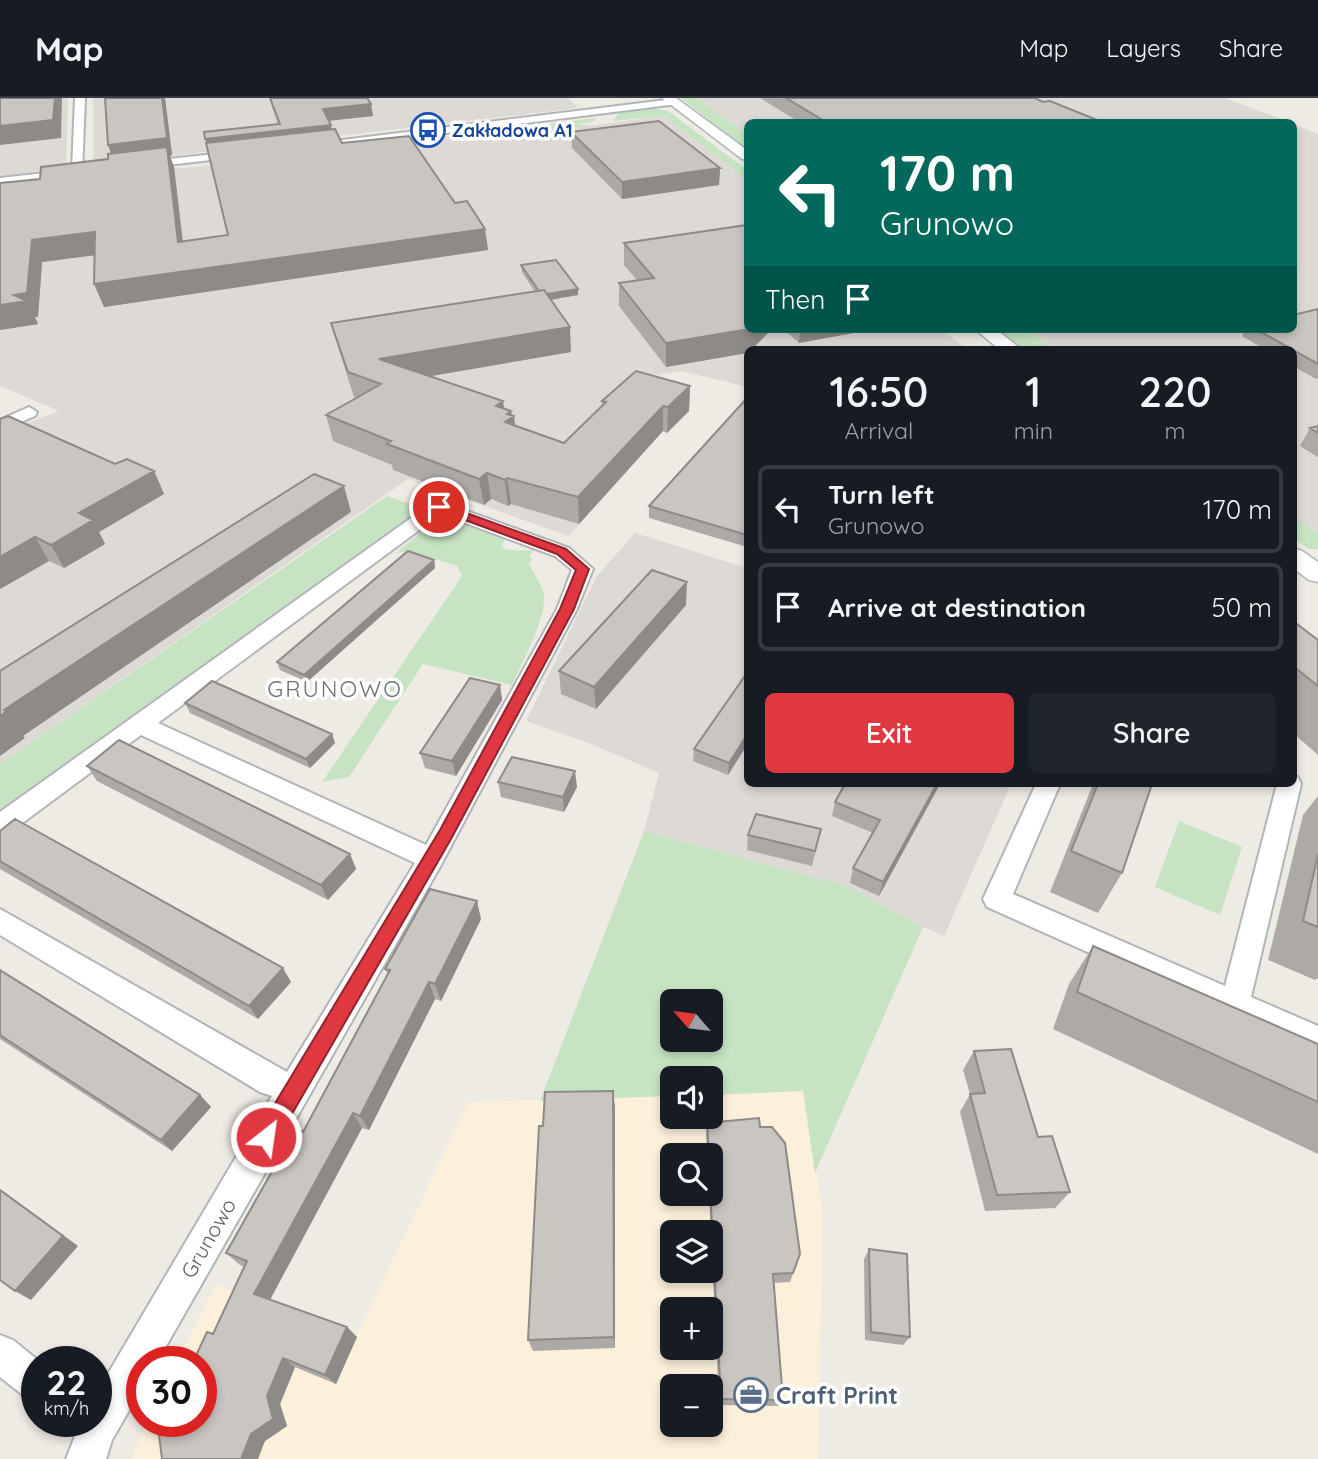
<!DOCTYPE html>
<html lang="en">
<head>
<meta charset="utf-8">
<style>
	:root { --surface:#171b24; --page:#20242c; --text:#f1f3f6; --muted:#9ea1a6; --line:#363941; --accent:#df3841 }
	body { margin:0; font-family:Quicksand,sans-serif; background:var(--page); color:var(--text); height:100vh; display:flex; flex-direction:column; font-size:26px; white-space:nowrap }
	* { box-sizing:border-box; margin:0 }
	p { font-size:23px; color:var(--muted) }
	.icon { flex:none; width:38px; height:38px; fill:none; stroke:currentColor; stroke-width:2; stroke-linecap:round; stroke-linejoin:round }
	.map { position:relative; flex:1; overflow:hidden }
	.drawer { position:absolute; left:744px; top:248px; width:553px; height:441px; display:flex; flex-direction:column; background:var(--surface); border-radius:10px; box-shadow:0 4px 10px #0003 }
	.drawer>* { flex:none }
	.guide { position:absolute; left:744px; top:21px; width:553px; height:214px; border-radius:10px; box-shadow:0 4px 10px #0003; background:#00695c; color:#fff; overflow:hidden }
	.needle { width:46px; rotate:298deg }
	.buttons { position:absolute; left:660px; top:891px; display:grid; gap:14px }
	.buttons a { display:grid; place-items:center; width:63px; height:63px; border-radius:10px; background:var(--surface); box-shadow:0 4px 10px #0003; font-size:35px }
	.speed { position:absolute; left:21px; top:1248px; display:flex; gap:14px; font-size:35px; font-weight:700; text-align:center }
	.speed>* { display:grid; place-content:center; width:91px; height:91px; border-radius:50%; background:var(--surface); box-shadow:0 4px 10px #0003; line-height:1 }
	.speed small { font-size:18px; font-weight:400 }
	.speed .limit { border:10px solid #d22; background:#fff; color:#111 }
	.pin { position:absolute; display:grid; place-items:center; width:60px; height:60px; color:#fff; margin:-30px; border:4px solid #fff; border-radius:50%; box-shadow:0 2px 7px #0007 }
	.me { position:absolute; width:77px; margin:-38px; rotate:30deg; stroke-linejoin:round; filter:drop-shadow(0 0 5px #0008) }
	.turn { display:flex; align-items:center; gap:24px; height:147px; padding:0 21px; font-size:32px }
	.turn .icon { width:91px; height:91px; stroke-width:2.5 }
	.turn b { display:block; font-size:49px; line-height:60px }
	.then { display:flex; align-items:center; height:66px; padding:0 21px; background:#0003; gap:14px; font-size:26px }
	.eta { display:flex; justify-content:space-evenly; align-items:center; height:119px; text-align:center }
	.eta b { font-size:42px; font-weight:600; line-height:49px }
	.primary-button { display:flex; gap:14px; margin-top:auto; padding:14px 21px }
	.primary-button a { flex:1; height:80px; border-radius:10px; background:var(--accent); color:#fff; font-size:28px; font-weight:600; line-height:80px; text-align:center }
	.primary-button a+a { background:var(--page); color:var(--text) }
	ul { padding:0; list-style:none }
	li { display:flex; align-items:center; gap:21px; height:88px; margin:0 14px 10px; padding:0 7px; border:4px solid var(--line); border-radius:10px }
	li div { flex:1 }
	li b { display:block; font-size:26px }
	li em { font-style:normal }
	header { display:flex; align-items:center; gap:42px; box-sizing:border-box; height:98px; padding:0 35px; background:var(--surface); border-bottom:2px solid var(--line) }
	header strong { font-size:33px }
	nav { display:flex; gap:38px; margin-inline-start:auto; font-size:24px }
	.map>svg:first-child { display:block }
	.commercial { fill:#fcf0db; fill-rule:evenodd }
	.industrial { fill:#dddad6 }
	.green { fill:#c6e4c2; fill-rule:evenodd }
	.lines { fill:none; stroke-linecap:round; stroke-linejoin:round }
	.minor-casing { stroke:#b2b5b8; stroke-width:4 }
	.tertiary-casing { stroke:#b2b5b8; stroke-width:3 }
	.minor { fill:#fff; fill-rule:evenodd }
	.tertiary { fill:#fff; fill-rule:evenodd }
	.wall { fill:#ada9a6 }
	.shaded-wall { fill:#8d8a87 }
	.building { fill:#c9c5c1; stroke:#8d8a87; stroke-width:2 }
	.route { fill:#df3841; stroke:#91242a; stroke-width:2 }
	.labels { text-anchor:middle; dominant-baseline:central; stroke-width:7; stroke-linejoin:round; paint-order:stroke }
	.far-transit-label { font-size:18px; font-weight:bold; fill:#164399; stroke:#fff; text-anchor:start }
	.street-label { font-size:21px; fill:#5c6164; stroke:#fff }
	.neighbourhood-label { font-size:23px; letter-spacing:2px; fill:#6d7376; stroke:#fff }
	.near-service-label { font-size:24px; font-weight:bold; fill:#4e5e75; stroke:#fff; text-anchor:start }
</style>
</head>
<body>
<header>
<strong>Map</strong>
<nav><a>Map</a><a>Layers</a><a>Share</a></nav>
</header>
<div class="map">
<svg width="1318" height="1361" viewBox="0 0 1318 1361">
	<rect width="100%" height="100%" fill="#eeeae4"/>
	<path class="commercial" d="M803,993L823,1116L818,1361H131L147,1323H201V1264L177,1263L215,1187L357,1237L468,1004L672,998V1018H710L711,997ZM672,1057H710V1096H672ZM672,1134H710V1172H672ZM672,1211H710V1250H672ZM672,1288H710V1326H672Z"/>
	<path class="industrial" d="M0,0H68L66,70L0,78Z
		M93,0H568L578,10L93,67Z
		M696,0H1225L1289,24H747V36Z
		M664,18L747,82V231H941L968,252H747V289L682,273L633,280L569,341L580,358L629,371L569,438L408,381L0,666V336L59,313L0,288V90L430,43L439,39L456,37L462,44Z
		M1293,26L1318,36V435L1293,418V252H1056L1026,231H1293Z
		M635,435L747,470V686H1011L944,838L923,829L847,788L644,733L659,675L589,645L526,623L597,478Z"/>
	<path class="green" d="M681,0H696L747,36V52Z
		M646,9L668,13L747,72V82L664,18L613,23L619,16H613Z
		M595,20V23L578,26L589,28L483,41L481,39L488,38L485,34L477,35Z
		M995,231H1026L1054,251L1024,252Z
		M387,398L412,407L416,413L413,420L0,714V666Z
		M440,418L505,439L502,450C514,454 522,451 534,453L529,458L532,461L529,467C534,475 543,488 544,497C546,521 522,564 512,587L423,566L349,679L322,684L462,478L457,468L411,453L396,455Z
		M1293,418L1318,435V451H1309L1293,440Z
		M1179,723L1242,749L1220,817L1155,789Z
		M644,733L847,788L923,829L815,1075L803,993L711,997L710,980H672V998L540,1003ZM672,903H710V942H672Z"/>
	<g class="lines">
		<g class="minor-casing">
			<path id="minor" d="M75,0H85L82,76L0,86V80L72,72Z
				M674,1L677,2V6L310,52L305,49L310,46Z
				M243,53L248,56L247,58L140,70L134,67L140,64Z
				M29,309L37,314L35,318L0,333V322Z
				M439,403L569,450L593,471L577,511L441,767L157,1264H142V1290L112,1342L106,1361H66L81,1323H96V1296L272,998L260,994L0,837V811L287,974L415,765L141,637L9,735L0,738V714L432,405ZM441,416L555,458L572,472L557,511L426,747L158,625Z
				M1293,678L1298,679L1301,686L1251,899L1318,928V957L987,809L983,801L1036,686H1060L1013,796L1225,888L1277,686H1293Z
				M0,1237L13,1242L40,1264H37V1304L24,1298L0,1279Z"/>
		</g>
		<g class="tertiary-casing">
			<path id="tertiary" d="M662,0H676L747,52V62L742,61Z
				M975,231H996L1022,252H1000Z
				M1293,450L1302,453L1318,464V484L1309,482L1293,470Z"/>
		</g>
		<use href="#minor" class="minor"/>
		<use href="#tertiary" class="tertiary"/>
	</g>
	<path class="wall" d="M105,0H165L172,57L170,58L174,69L183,143L228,137L278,26L269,0H367L373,18L328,23L332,31L342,45L455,105L485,131L488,152L104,209L94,157L42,164L38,219H35L38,226L0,232V85L40,81L108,61L111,55Z
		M760,0H1035L1102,24H799Z
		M571,34L720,70L719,87L622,101L572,50Z
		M624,145L772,231L751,252H747V255L666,269L619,208V185L637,182L624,167Z
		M521,167L578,197L551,202L571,254L430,278L504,310L514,318L515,328L564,345L602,309V303L690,288L689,313L667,335L663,333L579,426L511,406L508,408L491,401L484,407L393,372L392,367L333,343L326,317L357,300L354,299L338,249L331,225L535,194L522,174Z
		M1318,211V280L1316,281L1293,268V252H1266L1242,238L1245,231H1293Z
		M783,231H854L853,235L799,245Z
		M747,300V449L649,420V408Z
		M0,321L115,366L154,373L164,396L99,434L105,446L64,470L49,463L0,491Z
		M1318,328V359L1300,348L1310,330Z
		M434,462L435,470L307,584L280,572L277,564Z
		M686,507L596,611L561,596L559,573Z
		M1293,523L1318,542V657L1293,635Z
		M747,575V647L728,677L693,663L694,651Z
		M500,587L502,602L456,678L425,670L420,655Z
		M185,605L332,636L335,645L310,670L190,615Z
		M87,668L350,756L356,771L328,802L97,683Z
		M498,684L577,689L564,714L501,699Z
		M845,686H940L879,798L850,785L853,770L873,735L832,718L835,704Z
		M1093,686H1152L1122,775L1098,815L1050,794Z
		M1318,698V880L1315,882L1268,862L1303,717Z
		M821,731L812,768L747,752L748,737Z
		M0,733L291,884L258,921L0,771Z
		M481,821L441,903L435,901L369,1032L362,1030L270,1202L347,1229L357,1239L336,1286L295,1269L280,1306L287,1328L265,1343L213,1236L245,1169L240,1167L226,1155L303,1034L388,877L385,871Z
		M1093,848L1318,946V1056L1053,931L1069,886Z
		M0,872L200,997L211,1009L172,1053L0,941Z
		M974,953L1038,1039L1070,1094L1055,1110L985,1113L960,1014L970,996L963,972Z
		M613,993L615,1010V1250L533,1253L528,1242L543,1028Z
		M707,1025L760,1029L800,1156L790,1184L774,1185L783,1302L780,1308L719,1307L709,1096H710V1057H707L706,1036Z
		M869,1151L910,1239L903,1247L865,1242L864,1161Z"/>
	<path class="shaded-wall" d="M55,0H62L61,40L0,47V28Z
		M162,0H165L172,57L170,58L174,69L185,166L114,64L108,47Z
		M371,6L373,18L325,23L323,11Z
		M331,27L333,39L209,53L205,41Z
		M720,70L719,87L622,101V84Z
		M485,131L488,152L104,209L94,186Z
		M95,134L104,156L42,164L38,219H35L38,226L0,232V207L32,142Z
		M578,191V197L542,203L541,197Z
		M570,229L571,254L385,286L379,261Z
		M749,231H772L751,252H747V255L666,269V245Z
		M800,231H854L853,235L799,245Z
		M690,288L689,313L667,335L668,309Z
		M503,303L506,324L507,316L511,313L512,319L514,318L517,344L508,350L496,308Z
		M663,308V333L579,426L578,399Z
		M154,373L164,396L99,434L105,446L64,470L51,447L79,415Z
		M487,375L491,401L484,407L479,381Z
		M507,380L511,406L508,408L505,382Z
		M344,388L351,414L23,638L25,640L0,658V618L4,612Z
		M35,439L49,463L0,491V459Z
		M434,462L435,470L307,584L304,577Z
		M687,484L686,507L596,611L594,589Z
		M500,587L502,602L456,678L452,663Z
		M332,636L335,645L310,670L306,661Z
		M747,637V647L728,677L729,665Z
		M575,673L577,689L564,714L563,699Z
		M937,686H940L879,798L883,784Z
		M350,756L356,771L328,802L321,787Z
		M477,803L481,821L441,903L435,886Z
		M283,870L291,884L258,921L249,908Z
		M429,884L435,901L369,1032L360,1018Z
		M613,993L615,1010V1250L614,1239Z
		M200,997L211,1009L172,1053L161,1042Z
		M353,1015L362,1030L267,1207L254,1196Z
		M0,1091L78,1148L31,1202L15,1193Z
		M347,1229L357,1239L336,1286L325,1277Z
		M283,1260L295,1269L280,1306L287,1328L265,1343L258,1361H241Z"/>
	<path class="building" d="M0,0H55L53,22L0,28Z
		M105,0H162L167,40L108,47Z
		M270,0H367L371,6L323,11L331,27L205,41L204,34L280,26Z
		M786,0H1035L1043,4L1050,3L1102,24H826Z
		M659,23L720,70L622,84L571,34Z
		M335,31L342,45L409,38L455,105L467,103L485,131L94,186L95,134L32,142L27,195L14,197L27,203L0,207V85L40,81L41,69L108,61V56L167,49L178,144L228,137L206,45Z
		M747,127V231H749L666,245L619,185L654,180L624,145Z
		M556,162L578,191L547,196L544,192L539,193L521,167Z
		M544,192L570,229L379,261L503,303L496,308L511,313L507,316L514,318L505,324L564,345L606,304L602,303L636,273L690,288L668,309L663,308L578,399L507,380L505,382L487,375L479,381L387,346L391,343L326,317L381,286L348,274L331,225Z
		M1318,211V266L1256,231H1293V217Z
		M747,300V437L649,408Z
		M8,318L115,366L127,361L154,373L79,415L93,422L51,447L35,439L0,459V321Z
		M1318,328V335L1310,330Z
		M314,376L344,388L4,612L6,614L0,618V573Z
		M408,453L434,462L304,577L277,564Z
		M652,472L687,484L594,589L559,573Z
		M1293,523L1318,542V588L1293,568Z
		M747,575V637L729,665L694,651Z
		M470,580L500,587L452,663L420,655Z
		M212,583L332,636L306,661L185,605Z
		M119,642L350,756L321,787L87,668Z
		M512,659L575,673L563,699L498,684Z
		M845,686H937L883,784L853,770L880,722L835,704Z
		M1098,686H1152L1122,775L1071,753Z
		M756,716L821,731L815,753L748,737Z
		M15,721L283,870L249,908L0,763V733Z
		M1318,756V829L1303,823Z
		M430,791L477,803L435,886L429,884L360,1018L353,1015L254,1196L347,1229L325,1277L283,1260L267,1298L273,1321L251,1336L241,1361H162L159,1337L166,1323H201V1264H193L207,1234L213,1236L247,1163L226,1155L296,1031L303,1034L390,872L385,871Z
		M1093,848L1318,946V1004L1077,894Z
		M0,872L200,997L161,1042L0,937Z
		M1011,951L1038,1039L1052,1038L1070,1094L997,1097L970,996L985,995L974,953Z
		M613,993L614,1239L528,1242L539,1028H543L545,994Z
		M759,1020L760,1029H772L785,1045L800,1156L793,1175L773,1176L783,1302L721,1301L710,1089V1057H709L707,1025Z
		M0,1092L63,1138L15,1193L0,1182Z
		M869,1151L907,1156L910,1239L871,1234Z"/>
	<path class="route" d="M439,405L566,451L589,471L574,511L451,741L274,1047L266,1050L259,1047L256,1039L259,1032L440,732L560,511L576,472L557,456L435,411V406Z"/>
	<defs>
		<g id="bus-ring" transform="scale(1.75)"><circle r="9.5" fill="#fff" stroke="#1a4fb4" stroke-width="1.5"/><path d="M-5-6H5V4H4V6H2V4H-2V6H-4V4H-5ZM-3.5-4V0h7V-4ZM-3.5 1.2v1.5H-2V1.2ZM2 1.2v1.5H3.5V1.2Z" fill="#1a4fb4"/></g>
		<g id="office-ring" transform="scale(1.75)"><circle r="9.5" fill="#fff" stroke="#5c6f8a" stroke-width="1.5"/><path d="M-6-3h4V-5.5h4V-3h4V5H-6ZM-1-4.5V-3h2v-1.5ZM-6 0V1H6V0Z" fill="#5c6f8a"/></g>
	</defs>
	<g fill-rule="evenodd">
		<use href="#bus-ring" x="428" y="32"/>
		<use href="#office-ring" x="751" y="1297"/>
	</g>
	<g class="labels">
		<g class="far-transit-label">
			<text x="452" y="32">Zakładowa A1</text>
		</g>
		<g class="street-label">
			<text transform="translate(208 1140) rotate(-60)">Grunowo</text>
		</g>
		<g class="neighbourhood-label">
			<text x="335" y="590">GRUNOWO</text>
		</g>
		<g class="near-service-label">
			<text x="776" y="1297">Craft Print</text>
		</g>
	</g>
</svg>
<div class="buttons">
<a><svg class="needle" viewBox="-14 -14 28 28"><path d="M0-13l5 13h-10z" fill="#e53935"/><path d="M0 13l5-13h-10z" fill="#9ea1a6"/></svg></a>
<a><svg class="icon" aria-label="sound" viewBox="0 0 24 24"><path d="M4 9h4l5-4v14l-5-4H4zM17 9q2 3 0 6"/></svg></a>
<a><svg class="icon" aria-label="search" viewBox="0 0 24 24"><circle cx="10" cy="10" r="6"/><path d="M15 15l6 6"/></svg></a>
<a><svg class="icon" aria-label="layers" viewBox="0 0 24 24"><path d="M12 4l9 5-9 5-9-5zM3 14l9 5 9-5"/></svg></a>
<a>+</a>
<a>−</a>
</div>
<div class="speed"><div>22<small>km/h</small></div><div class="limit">30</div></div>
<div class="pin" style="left:439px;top:409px;background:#d93025"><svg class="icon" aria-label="arrive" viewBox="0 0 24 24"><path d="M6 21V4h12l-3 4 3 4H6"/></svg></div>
<svg class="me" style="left:266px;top:1039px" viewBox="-20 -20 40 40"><circle r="17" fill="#df3841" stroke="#fff" stroke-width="3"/><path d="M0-11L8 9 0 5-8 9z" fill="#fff"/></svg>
<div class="guide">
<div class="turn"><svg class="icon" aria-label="left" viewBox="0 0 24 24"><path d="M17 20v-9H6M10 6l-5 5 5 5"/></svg><div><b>170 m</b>Grunowo</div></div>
<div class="then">Then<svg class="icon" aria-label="arrive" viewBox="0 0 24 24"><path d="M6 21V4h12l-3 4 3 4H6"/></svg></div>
</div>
<section class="drawer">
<div class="eta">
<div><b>16:50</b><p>Arrival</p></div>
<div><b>1</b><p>min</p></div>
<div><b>220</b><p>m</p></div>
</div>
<ul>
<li><svg class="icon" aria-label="left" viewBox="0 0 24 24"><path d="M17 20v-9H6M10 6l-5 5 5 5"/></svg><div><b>Turn left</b><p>Grunowo</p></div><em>170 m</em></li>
<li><svg class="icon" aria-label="arrive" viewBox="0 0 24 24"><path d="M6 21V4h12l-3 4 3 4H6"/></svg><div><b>Arrive at destination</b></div><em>50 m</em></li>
</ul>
<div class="primary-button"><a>Exit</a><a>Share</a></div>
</section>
</div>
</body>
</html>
